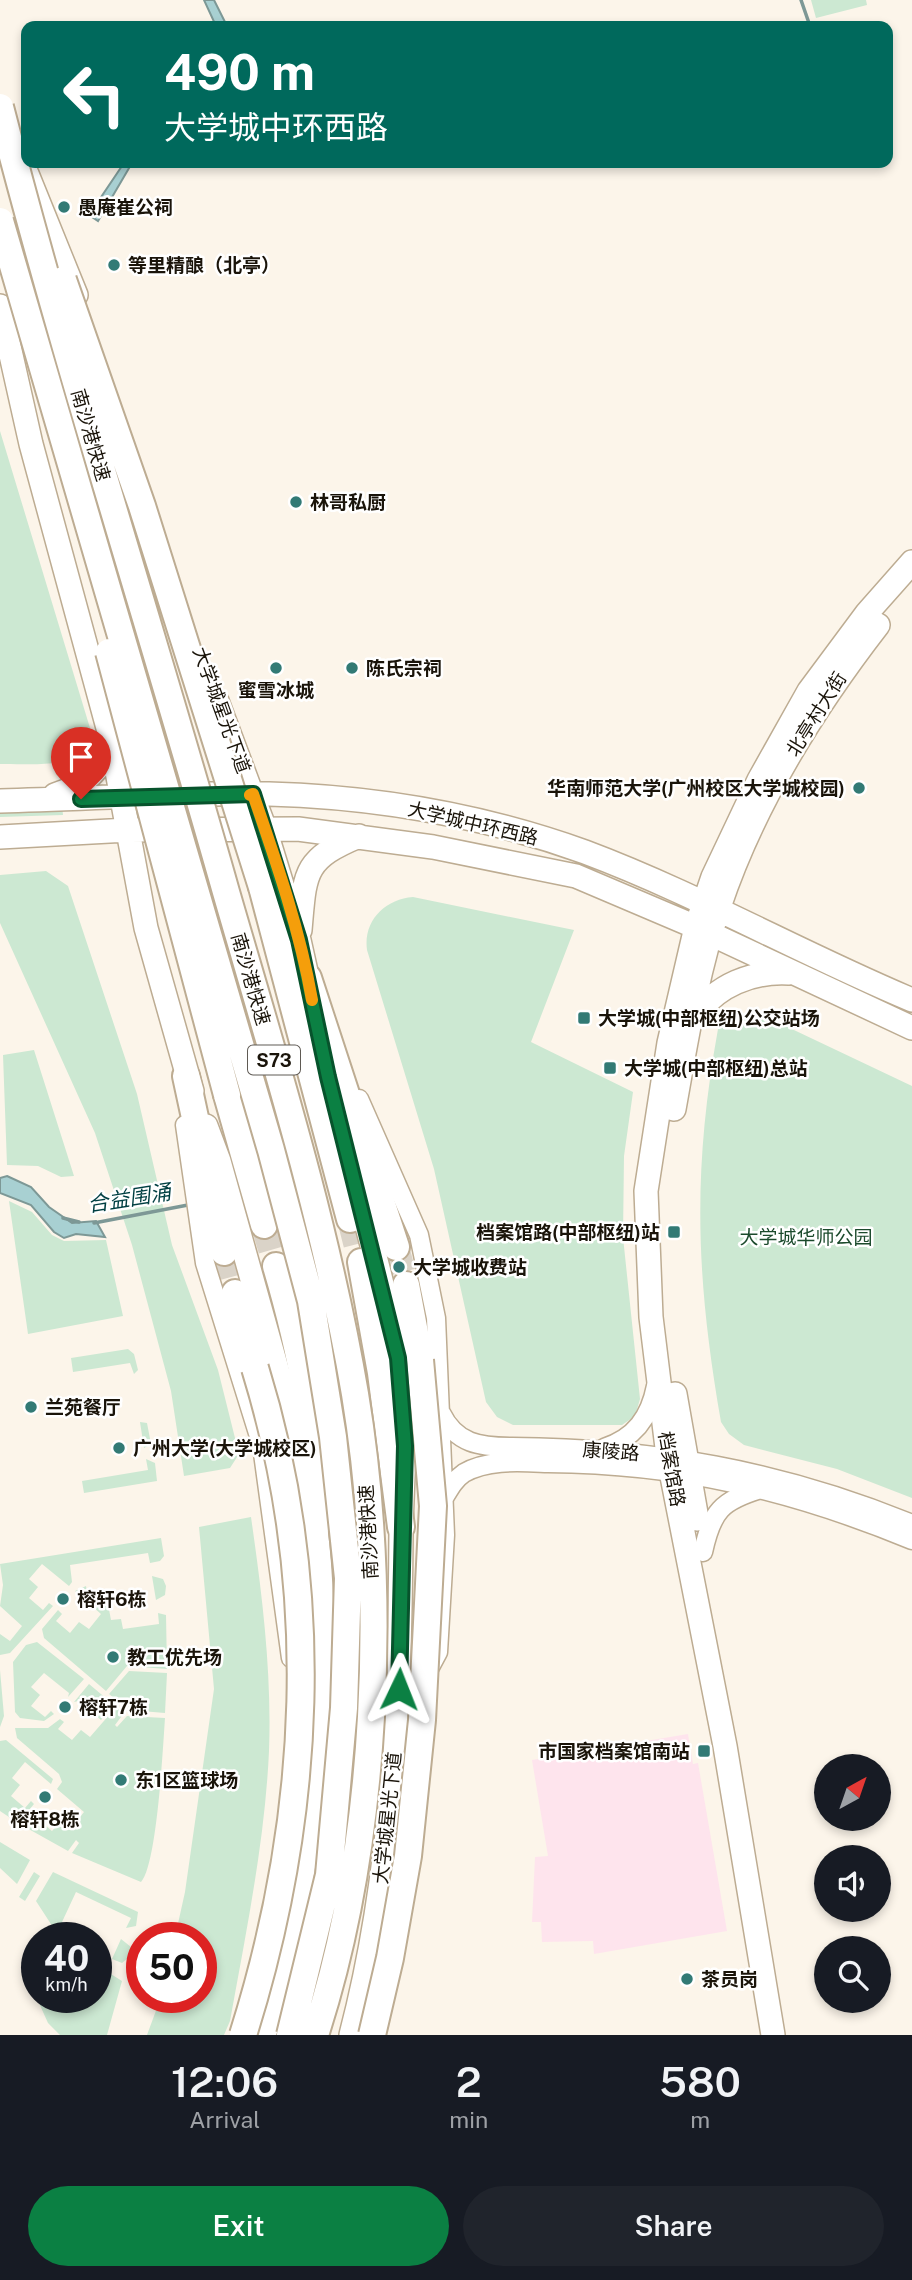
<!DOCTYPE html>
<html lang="en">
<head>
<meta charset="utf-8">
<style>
	:root { --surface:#171b24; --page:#20242c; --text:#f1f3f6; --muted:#9ea1a6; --accent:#0b8043 }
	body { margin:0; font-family:"Public Sans","Noto Sans SC",sans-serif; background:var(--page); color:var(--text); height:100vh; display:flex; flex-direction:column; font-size:26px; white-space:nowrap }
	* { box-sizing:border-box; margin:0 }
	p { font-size:23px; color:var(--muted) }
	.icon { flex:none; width:38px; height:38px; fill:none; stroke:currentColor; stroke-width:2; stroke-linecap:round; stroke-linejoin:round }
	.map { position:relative; height:2035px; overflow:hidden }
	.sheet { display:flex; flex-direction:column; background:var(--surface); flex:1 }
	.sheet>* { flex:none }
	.hud { position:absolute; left:21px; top:21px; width:872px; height:147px; border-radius:14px; box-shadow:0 4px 10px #0003; background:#00695c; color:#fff; overflow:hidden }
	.needle { width:46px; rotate:40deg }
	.fabs { position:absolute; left:814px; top:1754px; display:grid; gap:14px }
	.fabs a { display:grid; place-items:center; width:77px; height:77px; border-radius:50%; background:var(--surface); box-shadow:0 4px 10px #0003; font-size:35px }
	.speed { position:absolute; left:21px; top:1922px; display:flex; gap:14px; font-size:35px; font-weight:700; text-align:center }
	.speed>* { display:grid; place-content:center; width:91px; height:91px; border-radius:50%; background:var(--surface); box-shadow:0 4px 10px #0003; line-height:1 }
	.speed small { font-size:18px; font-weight:400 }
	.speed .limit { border:10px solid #d22; background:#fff; color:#111 }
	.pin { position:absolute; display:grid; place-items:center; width:60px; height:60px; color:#fff; margin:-72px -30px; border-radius:50% 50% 50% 0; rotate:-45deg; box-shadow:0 0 7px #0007 }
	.pin .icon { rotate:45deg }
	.me { position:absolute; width:77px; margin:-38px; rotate:2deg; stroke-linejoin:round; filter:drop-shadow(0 0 5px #0008) }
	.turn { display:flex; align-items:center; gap:24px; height:147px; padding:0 28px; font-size:32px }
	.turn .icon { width:91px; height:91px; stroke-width:2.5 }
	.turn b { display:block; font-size:49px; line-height:60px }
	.eta { display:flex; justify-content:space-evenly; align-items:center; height:119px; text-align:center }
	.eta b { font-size:42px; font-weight:600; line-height:49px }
	.button { display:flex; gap:14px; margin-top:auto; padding:14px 28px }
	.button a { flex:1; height:80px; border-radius:42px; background:var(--accent); color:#fff; font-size:28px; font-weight:600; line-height:80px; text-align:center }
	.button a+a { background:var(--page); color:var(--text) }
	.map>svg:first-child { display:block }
	.industrial { fill:#fee4ed }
	.green { fill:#cce8d2 }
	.water { fill:#a8d0d2; stroke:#7d9896; stroke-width:2 }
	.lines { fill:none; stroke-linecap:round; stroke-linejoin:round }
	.stream { stroke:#7d9896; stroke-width:3.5 }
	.highway-tunnel { stroke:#dad3c8; stroke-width:26; stroke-dasharray:26 13; stroke-linecap:butt }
	.minor-casing { stroke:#bdac92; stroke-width:21 }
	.major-casing { stroke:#bdac92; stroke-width:26 }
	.highway-casing { stroke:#bdac92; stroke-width:30 }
	.minor { stroke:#fff; stroke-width:18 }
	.major { stroke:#fff; stroke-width:23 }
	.highway { stroke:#fff; stroke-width:26 }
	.highway-bridge-casing { stroke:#bdac92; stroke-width:30; stroke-linecap:butt }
	.highway-bridge { stroke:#fff; stroke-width:26 }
	.route-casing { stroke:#07532c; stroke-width:18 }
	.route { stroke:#0b8043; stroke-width:12 }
	.slow { stroke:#f59e0b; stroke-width:12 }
	.poi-dot { fill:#327a75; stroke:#fff; stroke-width:2.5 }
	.labels { text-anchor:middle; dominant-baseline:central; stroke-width:5; stroke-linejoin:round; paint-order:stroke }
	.shield { fill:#fff; stroke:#5f5a54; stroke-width:2 }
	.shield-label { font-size:18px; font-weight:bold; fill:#1a140a }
	.poi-label { font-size:19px; font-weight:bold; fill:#1a140a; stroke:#fff; text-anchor:start }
	.street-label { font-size:19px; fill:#1a140a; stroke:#fff }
	.park-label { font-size:19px; fill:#1b4a2c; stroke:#fff }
	.water-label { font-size:21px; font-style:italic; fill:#003f42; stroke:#fff }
</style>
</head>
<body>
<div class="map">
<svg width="912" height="2035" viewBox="0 0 912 2035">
	<rect width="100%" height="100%" fill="#fcf5ea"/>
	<path class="industrial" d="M688,1734L693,1764L698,1763L727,1931L594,1954L593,1941L542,1942L541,1922H532L535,1857L548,1856L532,1760Z"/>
	<path class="green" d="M811,0H866L867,5L816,18Z
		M0,431L90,728C92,773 29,763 0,764Z
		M62,805L63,815L0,817V807Z
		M46,871L68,886L137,1094L172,1245L218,1370L239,1454L230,1468L184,1476L171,1391L132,1245L95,1133L0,923V875Z
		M413,897L574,930L531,1042L633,1092L624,1156L623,1237L640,1399L635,1416L622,1425H513L497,1417L486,1402L434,1169L367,950C363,921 385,899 413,897Z
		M756,1012L912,1086V1498L837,1469L744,1445L729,1434L721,1422C696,1278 692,1173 718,1029Z
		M34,1050L74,1176L61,1177L38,1166L7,1165L3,1055Z
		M9,1201L32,1212L52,1235L64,1241L106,1240L123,1316L28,1334Z
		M128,1349L134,1354L138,1370L134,1374L130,1363L73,1372L71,1358Z
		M140,1422L147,1423L151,1444L144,1448Z
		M146,1459L155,1463L157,1481L84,1493L82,1481L148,1470Z
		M251,1517C262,1594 272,1672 269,1751C265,1841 246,1932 230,2021L224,2035H147L161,1997H201V1937H175L185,1892L214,1689L199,1527Z
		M161,1538L164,1556L160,1561L150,1563L148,1553L70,1565L72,1582L69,1586L42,1564L29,1579L38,1587L29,1598L43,1610L49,1603L53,1606L10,1653L0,1655V1634L10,1641L22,1626L0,1606L3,1585L0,1564Z
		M152,1576L163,1579L166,1586L165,1595L156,1600Z
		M86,1586L88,1597L106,1594L111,1620L121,1619L123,1629L159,1624L158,1613L166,1615L167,1669L127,1666L106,1691L44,1638L42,1629L58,1610L62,1614L56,1621L70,1633L79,1622L89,1629L101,1614L75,1591Z
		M37,1642L84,1679L68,1697L69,1693L44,1673L31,1687L40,1695L31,1706L45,1717L51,1711L54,1714L44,1721L20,1718L15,1712L13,1662L26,1645Z
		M0,1670L4,1716L0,1727Z
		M129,1671L167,1673L165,1713L129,1710L109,1694Z
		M89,1684L114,1705L101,1720L78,1701L74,1702Z
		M116,1707L124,1713L115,1725L117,1727L127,1716L165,1718C163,1747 157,1865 141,1882L72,1853L79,1843L76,1840L68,1851L25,1827L40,1809L44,1812L39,1820L52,1831L62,1820L71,1828L84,1812L57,1789L62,1782L59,1774L17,1738L15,1728H48L60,1719L64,1722L58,1729L72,1740L81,1730L90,1737Z
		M6,1740L53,1779L51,1784L25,1762L12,1778L20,1785L11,1796L25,1808L31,1801L34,1804L18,1823L0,1811V1741Z
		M0,1842L30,1860L17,1884L0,1868Z
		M34,1872L40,1876L25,1901L19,1897Z
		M53,1872L138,1912L136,1926L126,1928L131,1918L76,1892L62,1922L90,1936L58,1935L36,1901Z
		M121,1939L131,1947L128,1958L122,1963L112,1959Z
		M106,1971L122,1981L107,2035H60L48,2023L39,2003L41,1997H96V1976L102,1981Z"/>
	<path class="water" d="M204,0H214L227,26H216Z
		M124,163H132L98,221L89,215Z
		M7,1176L31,1187L49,1207L72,1223L96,1221L105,1237L76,1234L64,1238L54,1232L31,1205L0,1193V1178Z"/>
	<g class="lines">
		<path class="stream" d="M801,0L810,26
			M63,1218L79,1222
			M94,1223L188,1205"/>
		<path class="highway-tunnel" d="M350,1219L361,1262
			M264,1225L276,1266
			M396,1247L406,1285
			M224,1252L235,1293"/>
		<g class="minor-casing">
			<path id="minor" d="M359,1099L419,1235L436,1318L445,1535L438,1652L399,1725
				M185,1125L205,1263L262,1446L291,1658
				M441,1413C456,1444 480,1447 512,1447C654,1448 780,1470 912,1524
				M604,1448C635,1438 650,1417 656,1386
				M444,1498C450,1488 454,1480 464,1473C488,1459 521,1462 548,1463C679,1464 791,1490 912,1540
				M703,1552C712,1511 721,1501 761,1489"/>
		</g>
		<g class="major-casing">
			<path id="major" d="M27,174L76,295
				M0,306L31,444L111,739L146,928L192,1091
				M217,701L265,829L299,940L311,994
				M55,795C83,786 104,769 111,739
				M0,801C89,799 180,792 269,794C376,797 485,816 585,852C697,894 802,954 912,1000
				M0,837L128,830L298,829L433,847L576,876L696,927L912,1028
				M300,930C305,873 303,859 359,836
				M695,1016C717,985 752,971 789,973
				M325,1066C347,1164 380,1259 398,1358C409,1415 402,1474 401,1532C400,1701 394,1870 351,2035
				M674,1109C686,1042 697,972 719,907C753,805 813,709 878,625
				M206,1126L219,1161L308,1480C325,1563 324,1647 318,1731C311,1834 297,1936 264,2035
				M675,1394L697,1519
				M773,2035L725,1746L668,1456L651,1317L646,1191L669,1043L696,927L713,877L759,780L809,691L867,613L912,562"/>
		</g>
		<g class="highway-casing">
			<path id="highway" d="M262,887L350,1219
				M308,978L396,1247
				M186,1076L224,1252
				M227,1095L264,1225
				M361,1262L381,1373L401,1527
				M276,1266C301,1351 318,1435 317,1524
				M406,1285L420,1360
				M235,1293L255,1368"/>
		</g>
		<use href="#minor" class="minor"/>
		<use href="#major" class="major"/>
		<use href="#highway" class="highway"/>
		<g class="highway-bridge-casing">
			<path id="highway-bridge" d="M0,107C68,371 152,630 226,892C274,1058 326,1223 355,1394C388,1594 378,1841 315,2035
				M0,221L271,1150L311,1301L333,1437L348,1578L344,1708L329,1875L290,2035
				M63,280L142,506L262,887
				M109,652L227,1095
				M243,2035C312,1816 323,1588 255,1368
				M372,2035L390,1958L408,1856L422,1720L433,1506L420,1360"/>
		</g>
		<use href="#highway-bridge" class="highway-bridge"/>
	</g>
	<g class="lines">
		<g class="route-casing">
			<path id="route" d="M81,799L253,794L299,940L328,1077L398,1358L405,1446L399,1689"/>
		</g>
		<use href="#route" class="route"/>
		<path class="slow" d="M250,795L253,794C276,861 300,930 312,1000"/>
	</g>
	<g class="poi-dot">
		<circle cx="64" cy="207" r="7"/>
		<circle cx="114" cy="265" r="7"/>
		<circle cx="296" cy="502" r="7"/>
		<circle cx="276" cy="668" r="7"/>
		<circle cx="352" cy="668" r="7"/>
		<circle cx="859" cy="788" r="7"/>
		<rect x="577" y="1011" width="14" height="14" rx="3.5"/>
		<rect x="603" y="1061" width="14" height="14" rx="3.5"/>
		<rect x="667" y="1225" width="14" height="14" rx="3.5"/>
		<circle cx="399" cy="1267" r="7"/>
		<circle cx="31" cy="1407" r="7"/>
		<circle cx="119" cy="1448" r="7"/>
		<circle cx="63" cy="1599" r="7"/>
		<circle cx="113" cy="1657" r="7"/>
		<circle cx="65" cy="1707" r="7"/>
		<rect x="697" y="1744" width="14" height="14" rx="3.5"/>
		<circle cx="121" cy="1780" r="7"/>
		<circle cx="45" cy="1797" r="7"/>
		<circle cx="687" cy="1979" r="7"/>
	</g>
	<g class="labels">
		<rect class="shield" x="248" y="1045.5" width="52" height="29" rx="5"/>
		<g class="shield-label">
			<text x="274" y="1060">S73</text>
		</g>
		<g class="poi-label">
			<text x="78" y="207">愚庵崔公祠</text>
			<text x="128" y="265">等里精酿（北亭）</text>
			<text x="310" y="502">林哥私厨</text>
			<text x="366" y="668">陈氏宗祠</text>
			<text x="276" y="690" text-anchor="middle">蜜雪冰城</text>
			<text x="845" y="788" text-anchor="end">华南师范大学(广州校区大学城校园)</text>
			<text x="598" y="1018">大学城(中部枢纽)公交站场</text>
			<text x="624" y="1068">大学城(中部枢纽)总站</text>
			<text x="660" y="1232" text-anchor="end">档案馆路(中部枢纽)站</text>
			<text x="413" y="1267">大学城收费站</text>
			<text x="45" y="1407">兰苑餐厅</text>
			<text x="133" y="1448">广州大学(大学城校区)</text>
			<text x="77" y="1599">榕轩6栋</text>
			<text x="127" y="1657">教工优先场</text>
			<text x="79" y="1707">榕轩7栋</text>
			<text x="690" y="1751" text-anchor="end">市国家档案馆南站</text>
			<text x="135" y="1780">东1区篮球场</text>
			<text x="45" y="1819" text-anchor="middle">榕轩8栋</text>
			<text x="701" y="1979">茶员岗</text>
		</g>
		<g class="street-label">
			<text transform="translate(91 435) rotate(74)">南沙港快速</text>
			<text transform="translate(222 710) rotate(70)">大学城星光下道</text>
			<text transform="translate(816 714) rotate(-58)">北亭村大街</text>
			<text transform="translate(473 823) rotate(13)">大学城中环西路</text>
			<text transform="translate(251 979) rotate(74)">南沙港快速</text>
			<text transform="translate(611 1451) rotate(4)">康陵路</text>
			<text transform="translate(672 1469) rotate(80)">档案馆路</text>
			<text transform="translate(368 1532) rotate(-93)">南沙港快速</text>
			<text transform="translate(387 1818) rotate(-84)">大学城星光下道</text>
		</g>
		<g class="park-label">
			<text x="806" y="1237">大学城华师公园</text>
		</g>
		<g class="water-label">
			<text transform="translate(129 1198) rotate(-9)">合益围涌</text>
		</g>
	</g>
</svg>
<div class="fabs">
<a><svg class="needle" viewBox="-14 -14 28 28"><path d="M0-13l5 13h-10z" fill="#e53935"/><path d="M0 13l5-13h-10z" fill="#9ea1a6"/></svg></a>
<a><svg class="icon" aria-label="sound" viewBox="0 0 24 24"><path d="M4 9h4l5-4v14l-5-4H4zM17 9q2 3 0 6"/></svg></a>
<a><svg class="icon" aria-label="search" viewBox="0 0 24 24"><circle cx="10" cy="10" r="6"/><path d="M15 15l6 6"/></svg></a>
</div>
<div class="speed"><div>40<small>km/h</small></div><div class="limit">50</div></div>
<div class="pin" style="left:81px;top:799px;background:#d93025"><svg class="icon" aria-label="arrive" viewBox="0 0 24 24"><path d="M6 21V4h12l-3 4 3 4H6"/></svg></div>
<svg class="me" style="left:399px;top:1689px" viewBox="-20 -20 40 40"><path d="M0-17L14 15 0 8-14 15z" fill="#0b8043" stroke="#fff" stroke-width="4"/></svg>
<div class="hud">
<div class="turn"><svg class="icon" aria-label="left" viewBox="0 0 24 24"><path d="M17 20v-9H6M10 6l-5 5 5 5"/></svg><div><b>490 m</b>大学城中环西路</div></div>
</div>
</div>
<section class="sheet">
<div class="eta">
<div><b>12:06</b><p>Arrival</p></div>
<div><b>2</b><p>min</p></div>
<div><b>580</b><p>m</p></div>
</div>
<div class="button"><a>Exit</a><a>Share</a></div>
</section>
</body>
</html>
